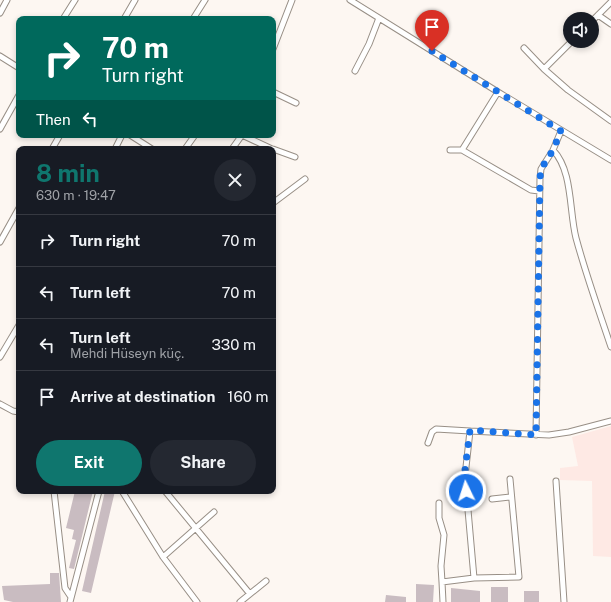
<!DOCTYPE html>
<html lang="en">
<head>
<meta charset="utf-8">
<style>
	:root { --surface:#171b24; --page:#242831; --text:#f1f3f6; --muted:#9ea1a6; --line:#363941; --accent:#0f766e }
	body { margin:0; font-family:"Public Sans",sans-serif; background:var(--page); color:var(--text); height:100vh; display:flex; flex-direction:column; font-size:15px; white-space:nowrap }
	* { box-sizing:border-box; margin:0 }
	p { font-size:13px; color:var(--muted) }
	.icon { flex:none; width:22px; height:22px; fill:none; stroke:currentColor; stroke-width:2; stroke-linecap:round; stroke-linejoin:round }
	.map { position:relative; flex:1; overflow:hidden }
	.sheet { position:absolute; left:16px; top:146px; width:260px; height:348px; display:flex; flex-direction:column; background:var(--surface); border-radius:8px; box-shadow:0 2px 6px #0003 }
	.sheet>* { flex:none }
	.hud { position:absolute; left:16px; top:16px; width:260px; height:122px; border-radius:8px; box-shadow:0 2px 6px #0003; background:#00695c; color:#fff; overflow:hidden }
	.tools { position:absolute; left:563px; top:12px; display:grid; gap:8px }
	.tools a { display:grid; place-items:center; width:36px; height:36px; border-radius:50%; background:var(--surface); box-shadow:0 2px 6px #0003; font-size:20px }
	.pin { position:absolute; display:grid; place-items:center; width:34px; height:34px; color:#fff; margin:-41px -17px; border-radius:50% 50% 50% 0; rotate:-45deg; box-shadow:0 0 4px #0007 }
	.pin .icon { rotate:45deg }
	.me { position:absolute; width:44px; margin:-22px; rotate:356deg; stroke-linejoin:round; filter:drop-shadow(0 0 3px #0008) }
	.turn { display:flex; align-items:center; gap:14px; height:84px; padding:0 20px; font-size:18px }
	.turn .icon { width:52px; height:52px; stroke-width:2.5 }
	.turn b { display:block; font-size:28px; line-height:34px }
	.then { display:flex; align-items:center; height:38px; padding:0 20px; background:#0003; gap:8px; font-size:15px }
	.round { display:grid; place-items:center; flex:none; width:42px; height:42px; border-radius:21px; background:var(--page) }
	.headline { display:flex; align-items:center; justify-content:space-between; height:68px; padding:0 20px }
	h1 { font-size:24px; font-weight:700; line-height:30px; color:var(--accent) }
	.cta { display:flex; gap:8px; margin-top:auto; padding:8px 20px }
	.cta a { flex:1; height:46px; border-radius:24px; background:var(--accent); color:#fff; font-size:16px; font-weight:700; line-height:46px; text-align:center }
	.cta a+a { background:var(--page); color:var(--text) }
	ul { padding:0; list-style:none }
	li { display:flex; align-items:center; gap:12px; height:52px; padding:0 20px; border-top:1px solid var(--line) }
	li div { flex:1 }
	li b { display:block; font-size:15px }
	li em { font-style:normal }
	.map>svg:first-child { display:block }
	.medical { fill:#fee9e4 }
	.building { fill:#c9bcc1 }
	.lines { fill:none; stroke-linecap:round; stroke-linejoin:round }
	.minor-casing { stroke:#988f86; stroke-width:7 }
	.minor { stroke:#fff; stroke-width:5 }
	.route { stroke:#1a73e8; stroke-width:7; stroke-dasharray:0 12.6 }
</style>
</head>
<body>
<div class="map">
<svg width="611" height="602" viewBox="0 0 611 602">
	<rect width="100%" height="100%" fill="#fdf7f2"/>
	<path class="medical" d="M611,426V557L593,556L592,481L560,480V468L578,466L572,437Z"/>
	<path class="building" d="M75,491L83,493V491H93L74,569L69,568L76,540L72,539L74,530L66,528Z
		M105,491H115L91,593L82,591Z
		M50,573H59L61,602H13L4,600L2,586L50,584Z
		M416,584L434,585L433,602H416Z
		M491,587H508V602H491Z
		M451,588L480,591V602H451Z
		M524,591H539V602H524Z
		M386,595L406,597V602H385Z"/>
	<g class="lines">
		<g class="minor-casing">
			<path id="minor" d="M350,0L498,92L611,160
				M0,13L7,0
				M598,15L611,24
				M63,19L75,0
				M124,19L135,0
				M193,19L205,0
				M592,21L611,2
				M524,48L544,69L568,90L611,121
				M273,49L292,0
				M0,56L19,68
				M544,69L572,41
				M355,71L369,44L379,18
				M273,92L296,103
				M0,129L19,95
				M130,135L152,149
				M242,135L272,149
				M52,149L60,135
				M115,149L122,135
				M185,149L195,135
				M232,149L242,135
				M273,149L295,157
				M450,150H462L531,190L539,191
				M462,150L498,92
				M553,150C573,171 569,211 576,238C586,275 599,311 611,347
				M273,203L305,179
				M0,242L19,208
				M0,357L19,325
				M0,404L13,411L19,412
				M536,435L540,178L541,169L553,150L561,131
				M428,443L432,432L436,429L470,431
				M556,481L564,602
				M54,491L65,588L71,597
				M122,491L163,557L197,602
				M165,491L250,594
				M492,499L511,497
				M439,503V518L444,535L441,566L442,582
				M163,557L214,512
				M474,578L519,577L510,479
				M70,602L99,491
				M240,602L266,581
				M443,602L442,582L474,578L465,476L470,431L549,435L569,432L611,421"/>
		</g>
		<use href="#minor" class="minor"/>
	</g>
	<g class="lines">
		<path class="route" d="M432,51L561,131L553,150L541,169L540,178L536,435L470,430L465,470L466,491"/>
	</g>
</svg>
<div class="tools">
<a><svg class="icon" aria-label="sound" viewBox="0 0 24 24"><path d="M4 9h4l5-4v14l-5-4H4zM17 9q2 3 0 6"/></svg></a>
</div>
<div class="pin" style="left:432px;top:51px;background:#d93025"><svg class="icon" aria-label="arrive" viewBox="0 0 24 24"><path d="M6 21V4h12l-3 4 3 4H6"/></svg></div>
<svg class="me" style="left:466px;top:491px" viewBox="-20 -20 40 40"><circle r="17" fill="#1a73e8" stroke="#fff" stroke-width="3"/><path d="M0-11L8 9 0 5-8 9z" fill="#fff"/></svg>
<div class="hud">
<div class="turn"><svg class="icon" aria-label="right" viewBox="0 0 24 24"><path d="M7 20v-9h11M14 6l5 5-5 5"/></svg><div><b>70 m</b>Turn right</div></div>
<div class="then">Then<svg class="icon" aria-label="left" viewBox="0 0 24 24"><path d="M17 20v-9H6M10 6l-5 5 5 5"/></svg></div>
</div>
<section class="sheet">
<div class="headline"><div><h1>8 min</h1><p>630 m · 19:47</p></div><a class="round"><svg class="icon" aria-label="close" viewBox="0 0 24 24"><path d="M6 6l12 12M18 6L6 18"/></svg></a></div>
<ul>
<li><svg class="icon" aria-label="right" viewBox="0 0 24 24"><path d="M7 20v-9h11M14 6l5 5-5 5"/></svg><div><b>Turn right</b></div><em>70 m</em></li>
<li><svg class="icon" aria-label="left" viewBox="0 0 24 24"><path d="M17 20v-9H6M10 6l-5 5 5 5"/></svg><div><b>Turn left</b></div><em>70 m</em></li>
<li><svg class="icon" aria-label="left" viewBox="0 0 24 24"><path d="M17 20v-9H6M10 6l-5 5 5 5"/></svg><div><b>Turn left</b><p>Mehdi Hüseyn küç.</p></div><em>330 m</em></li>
<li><svg class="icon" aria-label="arrive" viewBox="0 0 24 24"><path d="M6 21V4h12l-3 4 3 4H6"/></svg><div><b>Arrive at destination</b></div><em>160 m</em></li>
</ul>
<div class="cta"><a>Exit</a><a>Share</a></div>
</section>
</div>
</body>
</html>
